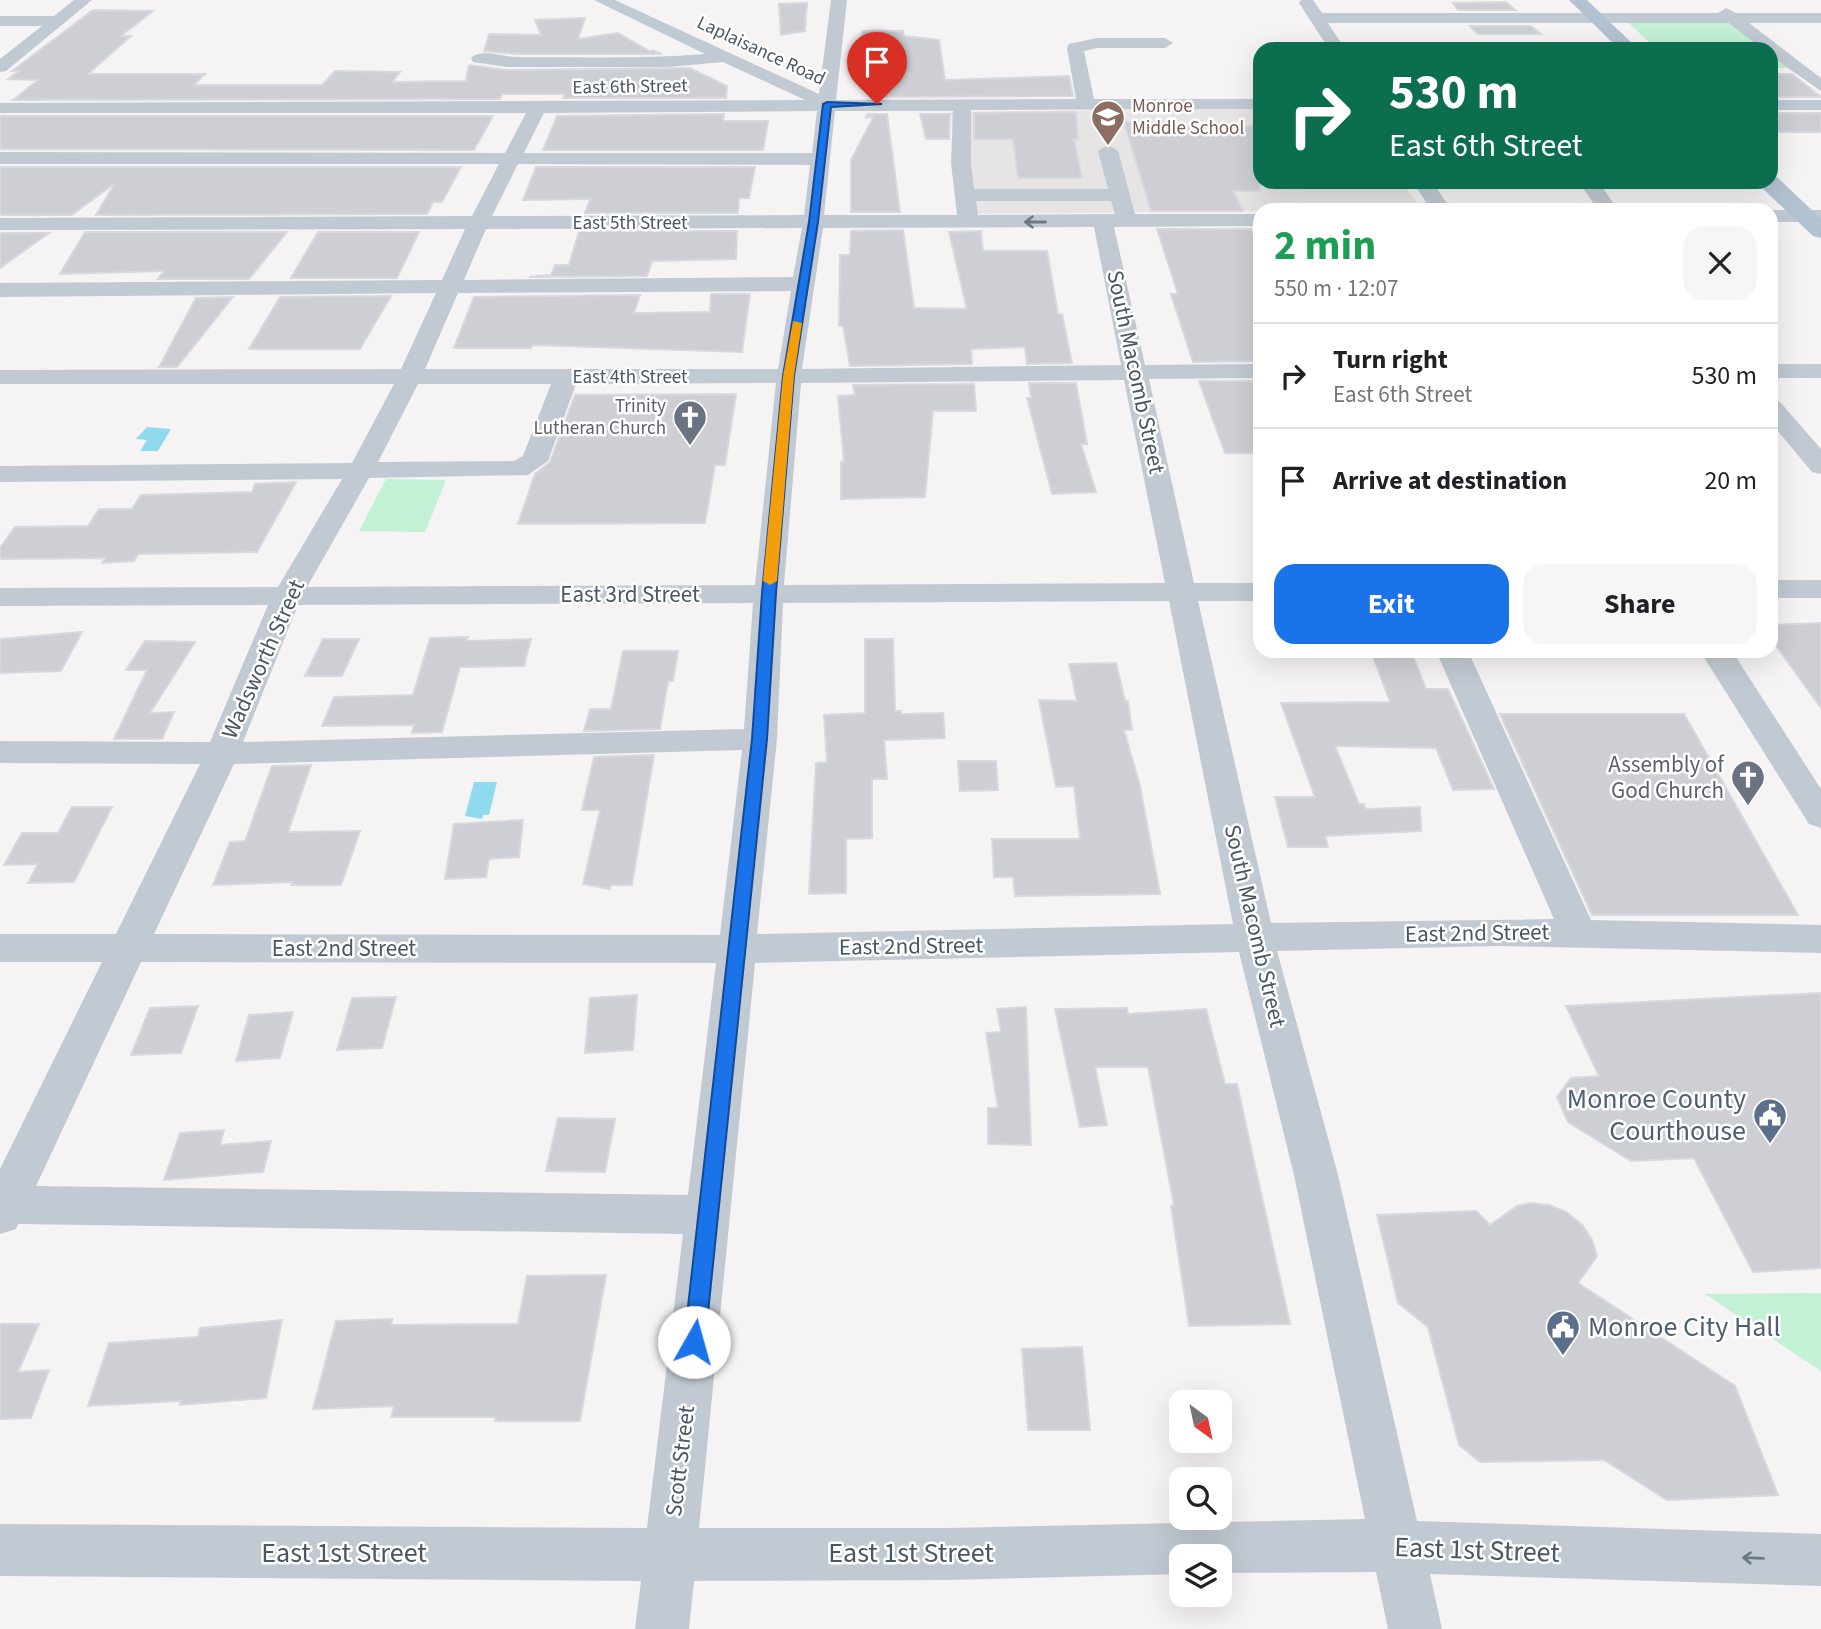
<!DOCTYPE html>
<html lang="en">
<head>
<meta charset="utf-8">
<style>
	:root { --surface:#fff; --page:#f6f6f6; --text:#202124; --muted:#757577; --line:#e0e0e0; --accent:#1a73e8 }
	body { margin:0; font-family:"Source Sans 3",sans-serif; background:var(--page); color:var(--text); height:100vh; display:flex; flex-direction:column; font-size:26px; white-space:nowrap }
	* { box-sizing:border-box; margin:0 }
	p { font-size:23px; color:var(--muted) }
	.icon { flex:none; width:38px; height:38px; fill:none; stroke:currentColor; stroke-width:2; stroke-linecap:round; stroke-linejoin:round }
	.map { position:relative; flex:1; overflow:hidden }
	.drawer { position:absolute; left:1253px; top:203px; width:525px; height:455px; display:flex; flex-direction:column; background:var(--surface); border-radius:21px; box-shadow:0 7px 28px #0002 }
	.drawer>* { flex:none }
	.hud { position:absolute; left:1253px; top:42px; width:525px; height:147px; border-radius:21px; box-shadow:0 7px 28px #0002; background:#0b6e4f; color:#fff; overflow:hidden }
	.needle { width:46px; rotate:147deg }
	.fabs { position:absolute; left:1169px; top:1390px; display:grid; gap:14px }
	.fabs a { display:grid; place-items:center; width:63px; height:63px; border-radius:14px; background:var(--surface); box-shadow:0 7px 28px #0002; font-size:35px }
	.pin { position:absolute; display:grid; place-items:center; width:60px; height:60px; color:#fff; margin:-72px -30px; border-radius:50% 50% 50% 0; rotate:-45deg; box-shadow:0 0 7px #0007 }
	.pin .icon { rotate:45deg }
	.me { position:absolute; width:77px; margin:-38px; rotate:7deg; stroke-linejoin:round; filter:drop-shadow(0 0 5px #0008) }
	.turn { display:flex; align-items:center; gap:24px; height:147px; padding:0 21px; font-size:32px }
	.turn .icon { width:91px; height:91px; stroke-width:2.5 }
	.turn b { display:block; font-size:49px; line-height:60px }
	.round { display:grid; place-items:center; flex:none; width:74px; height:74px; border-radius:21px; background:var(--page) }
	.summary { display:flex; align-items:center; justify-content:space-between; height:119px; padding:0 21px }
	h1 { font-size:42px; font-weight:700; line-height:52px; color:#1e9e55 }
	.cta { display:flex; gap:14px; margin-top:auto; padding:14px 21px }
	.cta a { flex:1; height:80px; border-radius:21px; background:var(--accent); color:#fff; font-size:28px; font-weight:700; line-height:80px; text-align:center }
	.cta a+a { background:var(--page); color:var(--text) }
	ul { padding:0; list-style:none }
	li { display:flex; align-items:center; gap:21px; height:105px; padding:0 21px; border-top:2px solid var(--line) }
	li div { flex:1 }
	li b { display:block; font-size:26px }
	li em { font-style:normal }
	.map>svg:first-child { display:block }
	.education { fill:#e6e4e5 }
	.green { fill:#c3f1d5 }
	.water { fill:#90daee }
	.building { fill:#cdcfd5; stroke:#d7d9de; stroke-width:2 }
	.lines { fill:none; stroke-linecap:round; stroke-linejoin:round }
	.minor { fill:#c1cad2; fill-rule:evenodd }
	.major { fill:#b3c2d1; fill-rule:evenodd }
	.oneway { stroke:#6e7983 }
	.route { fill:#1a73e8; stroke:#114b97; stroke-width:2 }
	.slow { fill:#f59e0b }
	.labels { text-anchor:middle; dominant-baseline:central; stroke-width:5; stroke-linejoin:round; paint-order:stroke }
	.far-street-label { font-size:19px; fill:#4a5661; stroke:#fff }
	.far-education-label { font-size:19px; fill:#785e54; stroke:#fff; text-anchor:start }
	.far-worship-label { font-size:19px; fill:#5b616d; stroke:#fff; text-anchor:end }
	.street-label { font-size:23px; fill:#4a5661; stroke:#fff }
	.worship-label { font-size:23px; fill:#5b616d; stroke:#fff; text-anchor:end }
	.near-service-label { font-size:28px; fill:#4e5e75; stroke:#fff; text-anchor:end }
	.near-street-label { font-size:28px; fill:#4a5661; stroke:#fff }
</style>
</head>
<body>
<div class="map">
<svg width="1821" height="1629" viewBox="0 0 1821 1629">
	<rect width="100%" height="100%" fill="#f5f3f3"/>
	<path class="education" d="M1260,109V182H1403L1421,209L963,214L951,112Z"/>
	<path class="green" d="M1740,22L1799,68H1771V49H1656L1629,23Z
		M386,479L446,480L425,532L359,531Z
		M1821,1293V1371L1705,1294Z"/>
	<path class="water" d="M147,427L171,429L158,451H140L147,440L136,439Z
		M474,782H497L489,815H483L482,819L465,816Z"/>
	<path class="building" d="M1506,2L1515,10H1458L1453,3Z
		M807,3L805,31L781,35L779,4Z
		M93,10L153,11L121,36H131L88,74H205L194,85H322L335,71L400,72L392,82L466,81L469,65L507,70L690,68L727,86L726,98H563L565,94H502L500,99L13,100L38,80L8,79L19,71H12Z
		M585,18L578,39L618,33L651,52L652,50L661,54H517L484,51L489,34L541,35L535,20Z
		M1470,26H1531L1541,34H1477Z
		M863,31H903L904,36L939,40L945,80L1069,76L1073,96L871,97L881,56H864L858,47Z
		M1771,74H1792L1821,97H1771Z
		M1076,112L1078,139H1074L1082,178H1018L1013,139H974V113Z
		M1771,113H1821V132H1771Z
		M724,114L723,121H768L763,150H543L557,116Z
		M867,114H887L900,212H851V160L874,116L866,118Z
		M920,114H950L949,139H926Z
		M0,116H493L474,150L0,149Z
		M1124,122H1173L1174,126H1260V191H1233L1243,211H1151Z
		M0,167H461L442,202H433L427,214L96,215L115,183L72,215H0Z
		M536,167H755L749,198H739L738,213H585L590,199L523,200Z
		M1157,229H1251L1260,249V361L1193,362L1171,294H1178Z
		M903,230L914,308L967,309L949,232L981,231L983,251H1047L1058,314H1062L1072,363L1027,364L1025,347L971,349L972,364L850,366L843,326H839L840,255H850L851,231Z
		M579,231H737L736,259L652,261L647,276L529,277L551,275L555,265H569Z
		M85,232H287L249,279H158L164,271L60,274Z
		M318,232H419L397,278H291Z
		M0,233H49L0,268Z
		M711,294H750L742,352L532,345L531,348H454L474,297L640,295L634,313L710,312Z
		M391,296L360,349H249L280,297Z
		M233,297L177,367H159L196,298Z
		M1199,381H1260V453H1225Z
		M1029,383H1076L1087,444H1081L1096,492L1052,494L1027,398H1031Z
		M974,384L976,411H933L925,497L841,499V462H844L838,396L855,395L853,385Z
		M736,394L725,465H715L705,523L518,524L535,474L550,462L575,395Z
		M296,482L257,552L138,554L134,561L102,563L105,558L0,559V548L15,527L88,526L99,509H132L141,495L252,492L255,484Z
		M1821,623V708L1771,639V625Z
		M82,632L61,671L0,673V639Z
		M468,637L466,641L531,639L524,666L460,667L442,732L412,733L414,725L322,726L334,697L413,695L430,638Z
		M323,639H359L342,676H305Z
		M865,639H893L895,711H901V714L943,713L945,738L884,740L887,779H872V838L846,839V893L809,894L816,763L827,762L824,715L865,713Z
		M145,641L195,642L150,713L174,712L162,739H114L147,670H126Z
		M623,651H678L673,681H668L660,729L584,731L590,709H611Z
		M1371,651H1411L1426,689H1448L1494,789L1453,790L1436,748L1335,746L1359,804H1364L1365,809L1420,807L1421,831L1325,836L1328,847H1288L1275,797H1315L1281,703L1390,702Z
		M1116,663L1125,701H1128L1132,730H1124L1140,786L1160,894L1015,896L1013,877H994L992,839H1080L1074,786L1056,787L1039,700L1077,701L1069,664Z
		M1500,714H1684L1798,915H1592Z
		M654,755L632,885H611L610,889L583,884L600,810H582L594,757Z
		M958,761H996L998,790L960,791Z
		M311,765L288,832L360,831L341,885H291L293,882L213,885L230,842L245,841L272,766Z
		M72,807H112L74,882L28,883L38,864L4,865L22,833H58Z
		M523,820L519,857L489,859L486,877L445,879L454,824Z
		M1821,993V1268L1753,1272L1694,1158L1631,1161L1568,1122L1557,1097L1571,1078L1599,1076L1566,1006Z
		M637,995L633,1050L585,1053L590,998Z
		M396,997L382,1048L337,1050L352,998Z
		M198,1006L181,1053L131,1055L150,1008Z
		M1026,1007L1031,1145L988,1144V1108H998L986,1033L1001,1032L997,1009Z
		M1127,1008L1128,1014L1206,1009L1225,1084H1237L1290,1324L1189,1326L1171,1206H1174L1148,1067H1095L1107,1125L1080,1127L1055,1009Z
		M293,1012L280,1058L236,1061L249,1015Z
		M558,1118L615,1119L605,1172L546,1171Z
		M224,1130L220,1145L271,1141L263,1172L164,1180L180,1133Z
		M1530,1203L1549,1205L1567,1212L1583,1226L1592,1240L1597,1256L1578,1283L1735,1386L1778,1495L1667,1500L1604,1460L1480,1462L1459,1445L1428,1327L1398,1303L1377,1215L1476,1211L1490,1225L1517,1206Z
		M606,1275L580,1421H495L496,1417H391L394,1406L313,1409L336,1321L392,1319L391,1325L518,1324L527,1276Z
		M282,1320L266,1398L180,1405L181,1401L88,1406L109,1343L198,1337L200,1328Z
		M0,1324H39L18,1372L49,1370L31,1418L0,1419Z
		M1082,1347L1090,1430H1028L1022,1349Z"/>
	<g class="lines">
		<path class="minor" d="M74,0H92L6,71L0,72V59L42,26H0V16H54Z
			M594,0H615L819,94L831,0H847L836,100L1076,99L1067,48L1069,44L1097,38H1165L1173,43L1165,48H1097L1084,51L1094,99H1260V109L971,110V163L974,189H1108L1098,151L1108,145L1118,151L1135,214H1260V226L1114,227L1145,365L1260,364V378L1149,379L1194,583H1260V601H1198L1271,923L1554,919L1436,651H1468L1591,920L1821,925V953L1498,946L1277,951L1338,1175L1417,1521L1821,1534V1586L1430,1574L1442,1629H1388L1376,1572L1220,1573V1556H1181V1574L947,1580L694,1581L689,1629H635L641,1581L0,1576V1524L647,1528L683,1234L18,1224L16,1229L0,1234V1169L102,962H0V934H116L200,764L0,763V741L210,742L268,605L0,606V588L278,587L342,479L0,482V466L352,463L394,384H0V370L401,369L436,293L0,297V283L442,280L465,229L0,230V218L472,216L499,164H0V152L505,153L526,113H0V103L805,100L723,62L668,67H507L473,62L471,58C480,48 504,57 517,57C579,57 642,59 705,54ZM817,111L812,153H524L544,113ZM835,111H953L951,163L957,215H824ZM518,164L810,165L804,215L492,216ZM976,201H1111L1115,214L978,215ZM1094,227L1121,365L802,369L823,228ZM802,228L793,277L464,280L486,229ZM791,291L778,369H425L458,293ZM1124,380L1165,583L784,585L801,383ZM776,383L755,585L307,587L369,478L528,475L548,461L576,384ZM418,384H551L523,456L514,461L378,462ZM1169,601L1233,924L757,934L777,739L783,603ZM753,603L744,729L243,742L298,605ZM742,750L720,935L154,934L234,764ZM1239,952L1294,1175L1365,1519L947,1528H699L755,963ZM141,962L716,963L688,1195L36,1186Z
			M1301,0H1313L1322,13H1718L1726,8L1736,13H1821V23H1749L1821,78V91L1771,56V49H1762L1729,23H1328L1345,49H1329L1299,3Z
			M1478,42L1484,43L1487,49H1471L1472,43Z
			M1771,100H1821V110H1771Z
			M1413,182H1433L1451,210H1431Z
			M1579,182H1599L1618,210H1598Z
			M1771,210H1821V222H1771Z
			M1771,364H1821V378H1771Z
			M1771,399L1780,402L1821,449V474L1812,472L1771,423Z
			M1771,580H1821V598H1771Z
			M1700,651H1732L1821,789V828L1809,824Z"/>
		<path class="major" d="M1569,0H1587L1638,49H1619Z
			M1771,176L1777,177L1821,219V238L1813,236L1761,187L1758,182H1771Z"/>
	</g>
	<defs><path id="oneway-shaft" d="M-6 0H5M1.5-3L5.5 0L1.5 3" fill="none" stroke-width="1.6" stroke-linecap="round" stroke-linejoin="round" transform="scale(1.75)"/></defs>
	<g class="oneway">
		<use href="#oneway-shaft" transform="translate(1035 222) rotate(180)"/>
		<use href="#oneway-shaft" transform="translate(1753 1558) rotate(-178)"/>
	</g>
	<path class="route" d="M827,102L882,104L831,107L818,222L794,376L776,593L767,739L705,1342L702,1350L694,1353L687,1350L684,1342L752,739L762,593L783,376L809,222L823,104Z"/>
	<path class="slow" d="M793,321L802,323L794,376L777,581L770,585L763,581L783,376Z"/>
	<defs>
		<g id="school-pin" transform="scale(1.75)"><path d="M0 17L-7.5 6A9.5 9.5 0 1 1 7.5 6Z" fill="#8d6e63" stroke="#fff"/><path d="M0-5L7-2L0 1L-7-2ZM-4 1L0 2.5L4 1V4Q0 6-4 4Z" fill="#fff"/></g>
		<g id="church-pin" transform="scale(1.75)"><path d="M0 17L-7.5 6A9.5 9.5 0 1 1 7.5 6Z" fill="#6b7280" stroke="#fff"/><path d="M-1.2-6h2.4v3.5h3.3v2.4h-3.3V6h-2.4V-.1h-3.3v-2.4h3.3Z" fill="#fff"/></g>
		<g id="civic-pin" transform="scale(1.75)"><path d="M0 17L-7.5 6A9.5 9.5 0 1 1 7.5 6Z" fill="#5c6f8a" stroke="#fff"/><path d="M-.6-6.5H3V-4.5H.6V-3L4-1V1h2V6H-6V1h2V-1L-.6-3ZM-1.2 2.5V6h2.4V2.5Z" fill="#fff"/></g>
	</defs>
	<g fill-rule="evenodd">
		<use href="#school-pin" x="1108" y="117"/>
		<use href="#church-pin" x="690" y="417"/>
		<use href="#church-pin" x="1748" y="777"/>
		<use href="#civic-pin" x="1770" y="1115"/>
		<use href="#civic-pin" x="1563" y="1327"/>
	</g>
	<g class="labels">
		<g class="far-street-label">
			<text transform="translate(761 51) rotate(25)">Laplaisance Road</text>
			<text transform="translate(630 87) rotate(-1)">East 6th Street</text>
			<text x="630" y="223">East 5th Street</text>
			<text x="630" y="377">East 4th Street</text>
		</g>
		<g class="far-education-label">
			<text x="1132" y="106">Monroe<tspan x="1132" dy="22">Middle School</tspan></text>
		</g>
		<g class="far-worship-label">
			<text x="666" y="406">Trinity<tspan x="666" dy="22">Lutheran Church</tspan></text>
		</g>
		<g class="street-label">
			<text transform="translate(1136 372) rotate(78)">South Macomb Street</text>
			<text x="630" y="594">East 3rd Street</text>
			<text transform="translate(263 659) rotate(-66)">Wadsworth Street</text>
			<text transform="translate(1255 926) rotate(77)">South Macomb Street</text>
			<text transform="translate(1477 933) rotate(-1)">East 2nd Street</text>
			<text transform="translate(911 946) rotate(-1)">East 2nd Street</text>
			<text x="344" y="948">East 2nd Street</text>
			<text transform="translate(680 1461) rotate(-83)">Scott Street</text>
		</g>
		<g class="worship-label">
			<text x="1724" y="764">Assembly of<tspan x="1724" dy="26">God Church</tspan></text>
		</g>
		<g class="near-service-label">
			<text x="1746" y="1099">Monroe County<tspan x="1746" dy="32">Courthouse</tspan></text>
			<text x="1588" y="1327" text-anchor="start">Monroe City Hall</text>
		</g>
		<g class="near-street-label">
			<text transform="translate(1477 1550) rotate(2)">East 1st Street</text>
			<text x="344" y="1553">East 1st Street</text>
			<text x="911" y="1553">East 1st Street</text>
		</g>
	</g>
</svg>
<div class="fabs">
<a><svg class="needle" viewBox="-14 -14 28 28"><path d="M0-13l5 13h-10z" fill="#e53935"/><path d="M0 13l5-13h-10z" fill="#757577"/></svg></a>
<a><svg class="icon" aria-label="search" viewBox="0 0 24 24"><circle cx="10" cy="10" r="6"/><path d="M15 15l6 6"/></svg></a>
<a><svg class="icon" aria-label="layers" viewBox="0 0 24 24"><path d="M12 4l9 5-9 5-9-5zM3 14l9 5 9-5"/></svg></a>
</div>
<div class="pin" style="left:877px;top:104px;background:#d93025"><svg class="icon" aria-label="arrive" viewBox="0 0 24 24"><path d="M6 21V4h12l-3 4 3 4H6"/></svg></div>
<svg class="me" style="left:694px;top:1342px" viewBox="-20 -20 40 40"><circle r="19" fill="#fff"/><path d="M0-13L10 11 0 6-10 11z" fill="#1a73e8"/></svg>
<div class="hud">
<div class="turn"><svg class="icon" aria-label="right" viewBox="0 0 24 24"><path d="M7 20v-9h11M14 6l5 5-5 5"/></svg><div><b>530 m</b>East 6th Street</div></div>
</div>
<section class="drawer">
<div class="summary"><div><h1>2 min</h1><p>550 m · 12:07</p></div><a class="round"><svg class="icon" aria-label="close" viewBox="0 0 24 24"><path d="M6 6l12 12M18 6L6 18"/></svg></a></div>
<ul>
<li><svg class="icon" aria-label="right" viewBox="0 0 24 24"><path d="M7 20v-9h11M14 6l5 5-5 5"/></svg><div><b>Turn right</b><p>East 6th Street</p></div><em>530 m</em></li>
<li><svg class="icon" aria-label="arrive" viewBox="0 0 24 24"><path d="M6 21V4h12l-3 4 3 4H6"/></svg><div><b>Arrive at destination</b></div><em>20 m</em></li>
</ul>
<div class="cta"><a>Exit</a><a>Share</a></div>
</section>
</div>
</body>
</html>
